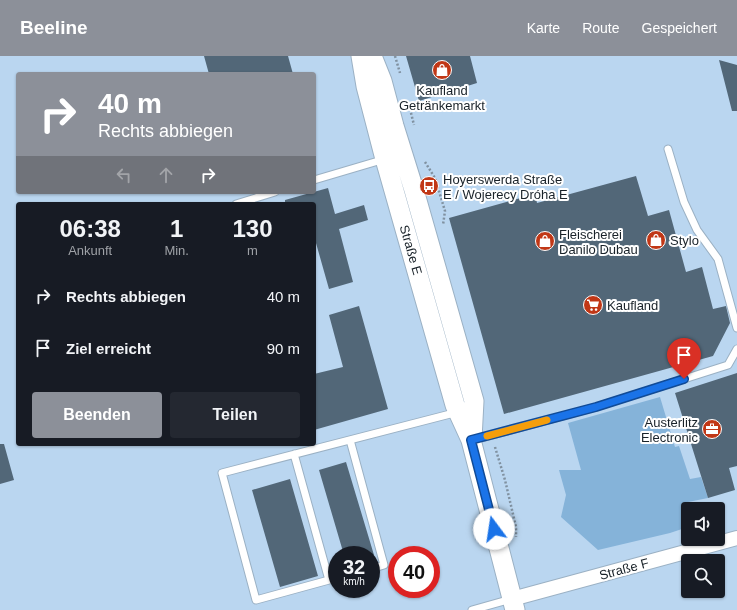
<!DOCTYPE html>
<html lang="de">
<head>
<meta charset="utf-8">
<style>
	:root { --surface:#171b24; --page:#242831; --text:#f1f3f6; --muted:#9ea1a6; --accent:#8c9099 }
	body { margin:0; font-family:Arial,sans-serif; background:var(--page); color:var(--text); height:100vh; display:flex; flex-direction:column; font-size:15px; white-space:nowrap }
	* { box-sizing:border-box; margin:0 }
	p { font-size:13px; color:var(--muted) }
	.icon { flex:none; width:22px; height:22px; fill:none; stroke:currentColor; stroke-width:2; stroke-linecap:round; stroke-linejoin:round }
	.map { position:relative; flex:1; overflow:hidden }
	.sheet { position:absolute; left:16px; top:146px; width:300px; height:244px; display:flex; flex-direction:column; background:var(--surface); border-radius:4px; box-shadow:0 1px 3px #0004 }
	.sheet>* { flex:none }
	.guide { position:absolute; left:16px; top:16px; width:300px; height:122px; border-radius:4px; box-shadow:0 1px 3px #0004; background:#8c9099; color:#fff; overflow:hidden }
	.controls { position:absolute; left:681px; top:446px; display:grid; gap:8px }
	.controls a { display:grid; place-items:center; width:44px; height:44px; border-radius:4px; background:var(--surface); box-shadow:0 1px 3px #0004; font-size:20px }
	.speed { position:absolute; left:328px; top:490px; display:flex; gap:8px; font-size:20px; font-weight:700; text-align:center }
	.speed>* { display:grid; place-content:center; width:52px; height:52px; border-radius:50%; background:var(--surface); box-shadow:0 1px 3px #0004; line-height:1 }
	.speed small { font-size:10px; font-weight:400 }
	.speed .limit { border:6px solid #d22; background:#fff; color:#111 }
	.pin { position:absolute; display:grid; place-items:center; width:34px; height:34px; color:#fff; margin:-41px -17px; border-radius:50% 50% 50% 0; rotate:-45deg; box-shadow:0 0 4px #0007 }
	.pin .icon { rotate:45deg }
	.me { position:absolute; width:44px; margin:-22px; rotate:346deg; stroke-linejoin:round; filter:drop-shadow(0 0 3px #0008) }
	.turn { display:flex; align-items:center; gap:14px; height:84px; padding:0 16px; font-size:18px }
	.turn .icon { width:52px; height:52px; stroke-width:2.5 }
	.turn b { display:block; font-size:28px; line-height:34px }
	.lanes { display:flex; align-items:center; height:38px; padding:0 16px; background:#0003; justify-content:center; gap:20px; direction:ltr }
	.lanes .off { opacity:.35 }
	.eta { display:flex; justify-content:space-evenly; align-items:center; height:68px; text-align:center }
	.eta b { font-size:24px; font-weight:800; line-height:28px }
	.button { display:flex; gap:8px; margin-top:auto; padding:8px 16px }
	.button a { flex:1; height:46px; border-radius:4px; background:var(--accent); color:#fff; font-size:16px; font-weight:800; line-height:46px; text-align:center }
	.button a+a { background:var(--page); color:var(--text) }
	ul { padding:0; list-style:none }
	li { display:flex; align-items:center; gap:12px; height:52px; padding:0 16px }
	li div { flex:1 }
	li b { display:block; font-size:15px }
	li em { font-style:normal }
	header { display:flex; align-items:center; gap:24px; box-sizing:border-box; height:56px; padding:0 20px; background:var(--accent); color:#fff }
	header strong { font-size:19px }
	nav { display:flex; gap:22px; margin-inline-start:auto; font-size:14px }
	.map>svg:first-child { display:block }
	.built { fill:#bad6f0; fill-rule:evenodd }
	.green { fill:#85b3d9 }
	.building { fill:#526778 }
	.lines { fill:none; stroke-linecap:round; stroke-linejoin:round }
	.lane-casing { stroke:#9bb1c4; stroke-width:9 }
	.street-casing { stroke:#9bb1c4; stroke-width:16 }
	.secondary-casing { stroke:#9bb1c4; stroke-width:21 }
	.path { stroke:#8091a0; stroke-width:2.5; stroke-dasharray:2 2; stroke-linecap:butt }
	.lane { stroke:#fff; stroke-width:7 }
	.street { stroke:#fff; stroke-width:14 }
	.secondary { stroke:#fff; stroke-width:19 }
	.route-casing { stroke:#114b97; stroke-width:10 }
	.route { stroke:#1a73e8; stroke-width:7 }
	.slow { stroke:#f59e0b; stroke-width:7 }
	.labels { text-anchor:middle; dominant-baseline:central; stroke-width:4; stroke-linejoin:round; paint-order:stroke }
	.poi-label { font-size:13px; fill:#192229; stroke:#fff; text-anchor:start }
	.street-label { font-size:13px; fill:#192229; stroke:#fff }
</style>
</head>
<body>
<header>
<strong>Beeline</strong>
<nav><a>Karte</a><a>Route</a><a>Gespeichert</a></nav>
</header>
<div class="map">
<svg width="737" height="554" viewBox="0 0 737 554">
	<rect width="100%" height="100%" fill="#cbe2f7"/>
	<path class="built" d="M0,0H737V554H0ZM18,18H314V136H18ZM18,148H314V388H18ZM688,453H718V483H688ZM337,499H371V533H337ZM397,499H431V533H397ZM688,505H718V535H688Z"/>
	<path class="green" d="M660,341L675,391L679,390L690,423L701,421L708,442L688,446V471L670,477L598,494L561,461L566,439L559,414H581L568,367Z"/>
	<path class="building" d="M204,0H288L293,18H209Z
		M406,0H470L477,27L419,45Z
		M719,4L737,9V55H732Z
		M636,120L648,160L669,154L686,216L702,211L713,253L726,250L730,267L713,300L504,358L449,162L535,138L537,147Z
		M328,132L335,158L364,149L368,164L339,173L353,226L329,233L314,180V148H285V144Z
		M359,250L388,353L314,374V318L343,311L329,259Z
		M737,317V410L729,412L735,434L708,442L675,337Z
		M0,388H4L14,424L0,428Z
		M346,406L374,499H344L319,414Z
		M290,423L318,520L280,531L252,434Z"/>
	<g class="lines">
		<g class="lane-casing">
			<path id="lane" d="M668,93L684,146L697,174L718,203L737,272
				M314,124L385,103
				M236,148L275,136
				M350,384L384,509L371,513
				M474,384L596,351L728,309L737,293
				M294,398L329,524L337,522
				M329,524L256,544L222,417L458,356
				M472,554L511,543"/>
		</g>
		<g class="street-casing">
			<path id="street" d="M512,543L737,482"/>
		</g>
		<g class="secondary-casing">
			<path id="secondary" d="M361,0L366,30L385,103L455,349L471,384L515,554
				M372,0L382,25L394,70L414,134L474,345L472,383"/>
		</g>
		<path class="path" d="M395,0L400,17
			M410,53L414,69
			M425,106L435,122L445,155L443,169
			M495,391L505,424L516,471V481"/>
		<use href="#lane" class="lane"/>
		<use href="#street" class="street"/>
		<use href="#secondary" class="secondary"/>
	</g>
	<g class="lines">
		<g class="route-casing">
			<path id="route" d="M494,473L471,384L596,351L684,323"/>
		</g>
		<use href="#route" class="route"/>
		<path class="slow" d="M487,380L547,364"/>
	</g>
	<defs>
		<g id="shop-disc" transform="scale(1)"><circle r="9.5" fill="#c13716" stroke="#fff"/><path d="M-5-2.5h2.3a2.7 3.5 0 0 1 5.4 0H5L5.5 6h-11ZM-1.5-2.5h3a1.5 2.3 0 0 0-3 0Z" fill="#fff"/></g>
		<g id="bus-disc" transform="scale(1)"><circle r="9.5" fill="#c13716" stroke="#fff"/><path d="M-5-6H5V4H4V6H2V4H-2V6H-4V4H-5ZM-3.5-4V0h7V-4ZM-3.5 1.2v1.5H-2V1.2ZM2 1.2v1.5H3.5V1.2Z" fill="#fff"/></g>
		<g id="supermarket-disc" transform="scale(1)"><circle r="9.5" fill="#c13716" stroke="#fff"/><path d="M-6-5.5h2.5l.6 2H6L4.5 2H-2.5L-4.4-4H-6ZM-1.5 3.2a1.3 1.3 0 1 0 .1 0ZM3 3.2a1.3 1.3 0 1 0 .1 0Z" fill="#fff"/></g>
		<g id="office-disc" transform="scale(1)"><circle r="9.5" fill="#c13716" stroke="#fff"/><path d="M-6-3h4V-5.5h4V-3h4V5H-6ZM-1-4.5V-3h2v-1.5ZM-6 0V1H6V0Z" fill="#fff"/></g>
	</defs>
	<g fill-rule="evenodd">
		<use href="#shop-disc" x="442" y="14"/>
		<use href="#bus-disc" x="429" y="130"/>
		<use href="#shop-disc" x="656" y="184"/>
		<use href="#shop-disc" x="545" y="185"/>
		<use href="#supermarket-disc" x="593" y="249"/>
		<use href="#office-disc" x="712" y="373"/>
	</g>
	<g class="labels">
		<g class="poi-label">
			<text x="442" y="34" text-anchor="middle">Kaufland<tspan x="442" dy="15">Getränkemarkt</tspan></text>
			<text x="443" y="123">Hoyerswerda Straße<tspan x="443" dy="15">E / Wojerecy Dróha E</tspan></text>
			<text x="559" y="178">Fleischerei<tspan x="559" dy="15">Danilo Dubau</tspan></text>
			<text x="670" y="184">Stylo</text>
			<text x="607" y="249">Kaufland</text>
			<text x="698" y="366" text-anchor="end">Austerlitz<tspan x="698" dy="15">Electronic</tspan></text>
		</g>
		<g class="street-label">
			<text transform="translate(411 194) rotate(74)">Straße E</text>
			<text transform="translate(624 513) rotate(-15)">Straße F</text>
		</g>
	</g>
</svg>
<div class="controls">
<a><svg class="icon" aria-label="sound" viewBox="0 0 24 24"><path d="M4 9h4l5-4v14l-5-4H4zM17 9q2 3 0 6"/></svg></a>
<a><svg class="icon" aria-label="search" viewBox="0 0 24 24"><circle cx="10" cy="10" r="6"/><path d="M15 15l6 6"/></svg></a>
</div>
<div class="speed"><div>32<small>km/h</small></div><div class="limit">40</div></div>
<div class="pin" style="left:684px;top:323px;background:#d93025"><svg class="icon" aria-label="arrive" viewBox="0 0 24 24"><path d="M6 21V4h12l-3 4 3 4H6"/></svg></div>
<svg class="me" style="left:494px;top:473px" viewBox="-20 -20 40 40"><circle r="19" fill="#fff"/><path d="M0-13L10 11 0 6-10 11z" fill="#1a73e8"/></svg>
<div class="guide">
<div class="turn"><svg class="icon" aria-label="right" viewBox="0 0 24 24"><path d="M7 20v-9h11M14 6l5 5-5 5"/></svg><div><b>40 m</b>Rechts abbiegen</div></div>
<div class="lanes"><svg class="icon off" aria-label="left" viewBox="0 0 24 24"><path d="M17 20v-9H6M10 6l-5 5 5 5"/></svg><svg class="icon off" aria-label="ahead" viewBox="0 0 24 24"><path d="M12 20V5M6 11l6-6 6 6"/></svg><svg class="icon" aria-label="right" viewBox="0 0 24 24"><path d="M7 20v-9h11M14 6l5 5-5 5"/></svg></div>
</div>
<section class="sheet">
<div class="eta">
<div><b>06:38</b><p>Ankunft</p></div>
<div><b>1</b><p>Min.</p></div>
<div><b>130</b><p>m</p></div>
</div>
<ul>
<li><svg class="icon" aria-label="right" viewBox="0 0 24 24"><path d="M7 20v-9h11M14 6l5 5-5 5"/></svg><div><b>Rechts abbiegen</b></div><em>40 m</em></li>
<li><svg class="icon" aria-label="arrive" viewBox="0 0 24 24"><path d="M6 21V4h12l-3 4 3 4H6"/></svg><div><b>Ziel erreicht</b></div><em>90 m</em></li>
</ul>
<div class="button"><a>Beenden</a><a>Teilen</a></div>
</section>
</div>
</body>
</html>
